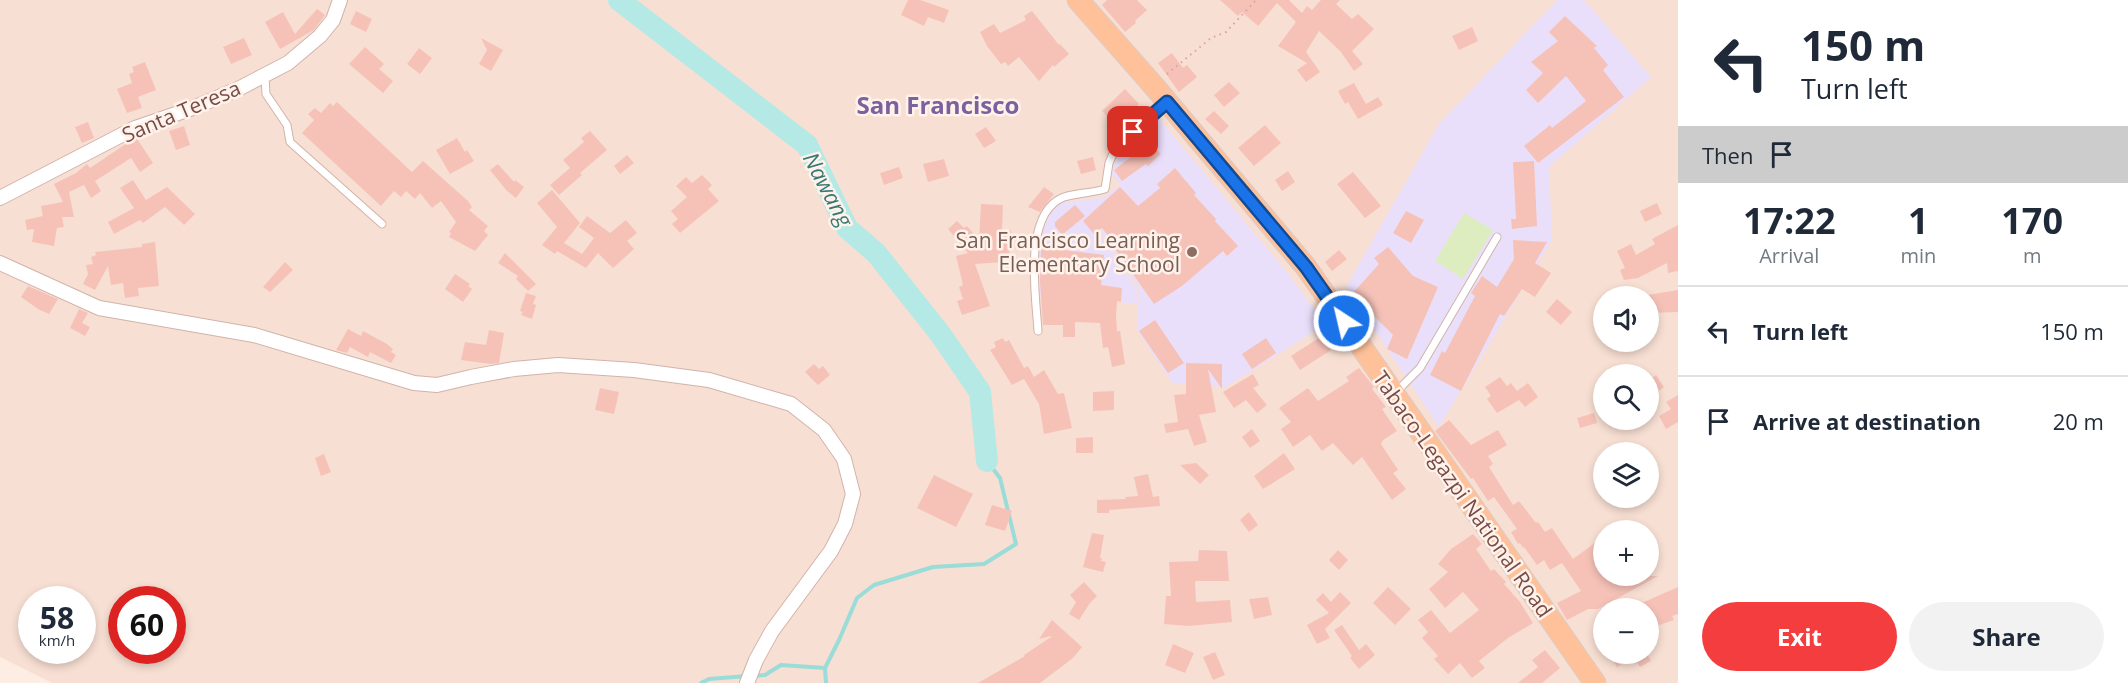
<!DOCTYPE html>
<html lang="en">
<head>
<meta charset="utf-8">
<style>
	:root { --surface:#fff; --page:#f2f2f3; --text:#1f2937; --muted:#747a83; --line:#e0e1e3; --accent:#f33d3f }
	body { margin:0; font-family:"Open Sans",sans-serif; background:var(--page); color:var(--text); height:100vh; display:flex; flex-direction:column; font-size:22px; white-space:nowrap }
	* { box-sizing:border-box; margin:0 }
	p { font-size:20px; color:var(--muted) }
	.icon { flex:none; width:33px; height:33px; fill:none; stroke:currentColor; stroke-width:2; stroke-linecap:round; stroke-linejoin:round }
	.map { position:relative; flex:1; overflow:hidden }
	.details { display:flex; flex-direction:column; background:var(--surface); width:450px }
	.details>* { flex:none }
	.top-card { background:#fff; color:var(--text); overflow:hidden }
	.controls { position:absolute; left:1593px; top:286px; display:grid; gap:12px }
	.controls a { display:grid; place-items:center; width:66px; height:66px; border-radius:50%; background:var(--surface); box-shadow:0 3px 9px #0003; font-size:30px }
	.speed { position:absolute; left:18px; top:586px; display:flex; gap:12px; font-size:30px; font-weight:700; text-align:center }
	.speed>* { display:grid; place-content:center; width:78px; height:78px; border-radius:50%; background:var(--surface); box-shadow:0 3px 9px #0003; line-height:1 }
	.speed small { font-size:15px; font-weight:400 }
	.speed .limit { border:9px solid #d22; background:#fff; color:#111 }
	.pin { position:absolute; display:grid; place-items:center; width:51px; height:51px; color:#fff; margin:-26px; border-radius:12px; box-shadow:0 3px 9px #0006 }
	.me { position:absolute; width:66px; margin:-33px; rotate:325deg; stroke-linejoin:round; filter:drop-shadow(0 0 4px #0008) }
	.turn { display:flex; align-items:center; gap:21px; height:126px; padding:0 24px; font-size:27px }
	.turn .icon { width:78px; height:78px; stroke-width:2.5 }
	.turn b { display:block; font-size:42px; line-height:51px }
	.then { display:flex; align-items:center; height:57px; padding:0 24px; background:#0003; gap:12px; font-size:22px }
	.eta { display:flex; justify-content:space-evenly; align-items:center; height:102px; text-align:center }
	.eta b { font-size:36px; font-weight:700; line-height:42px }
	.cta { display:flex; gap:12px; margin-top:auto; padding:12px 24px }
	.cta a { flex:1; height:69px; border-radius:36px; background:var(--accent); color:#fff; font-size:24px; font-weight:700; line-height:69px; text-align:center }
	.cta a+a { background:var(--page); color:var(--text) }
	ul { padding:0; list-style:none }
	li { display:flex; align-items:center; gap:18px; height:90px; padding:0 24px; border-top:2px solid var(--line) }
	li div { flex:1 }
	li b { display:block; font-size:22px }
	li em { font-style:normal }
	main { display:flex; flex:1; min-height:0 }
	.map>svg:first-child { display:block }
	.residential { fill:#f8dfd3; fill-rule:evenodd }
	.education { fill:#eadffa }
	.green { fill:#ddedc0 }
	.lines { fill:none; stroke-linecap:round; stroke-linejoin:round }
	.stream { stroke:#9adcd7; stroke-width:4 }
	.river { stroke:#b5e9e5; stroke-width:22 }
	.building { fill:#f6c2b8 }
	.service-casing { stroke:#d2b3aa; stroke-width:9 }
	.minor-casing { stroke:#d2b3aa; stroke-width:16 }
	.primary-casing { stroke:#d9cdcb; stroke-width:23 }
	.path { stroke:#dba49b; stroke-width:2; stroke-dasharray:1.5 4.5; stroke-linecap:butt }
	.service { stroke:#fff; stroke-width:7 }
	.minor { stroke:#fff; stroke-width:14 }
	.primary { stroke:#ffc199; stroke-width:21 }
	.route-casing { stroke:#114b97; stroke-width:15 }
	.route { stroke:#1a73e8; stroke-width:10 }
	.education-dot { fill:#8d6e63; stroke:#fff2eb; stroke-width:2 }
	.labels { text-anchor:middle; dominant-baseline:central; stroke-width:5; stroke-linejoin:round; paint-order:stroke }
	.street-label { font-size:21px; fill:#784c46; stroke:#fff2eb }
	.education-label { font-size:21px; fill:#785e54; stroke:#fff2eb; text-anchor:end }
	.water-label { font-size:22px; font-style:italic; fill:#367874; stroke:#fff2eb }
	.quarter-label { font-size:24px; font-weight:bold; fill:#7b619d; stroke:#fff2eb }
</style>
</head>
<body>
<main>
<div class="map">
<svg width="1678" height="683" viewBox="0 0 1678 683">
	<rect width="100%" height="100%" fill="#feede2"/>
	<path class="residential" d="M0,0H1678V683H52L0,657ZM1604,297H1648V342H1604ZM1604,375H1648V420H1604ZM1604,453H1648V498H1604ZM1604,531H1648V576H1604ZM32,600H82V651H32ZM122,600H172V651H122ZM1604,609H1648V654H1604Z"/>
	<path class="education" d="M1557,0H1584L1651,77L1549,167L1552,240L1439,427L1346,287L1439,124Z
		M1157,116L1286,271L1326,324L1226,387L1172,383L1137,330L1139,288L1101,232L1111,221L1099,232L1137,289V304L1076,297L1039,295L1037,266L1041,238L1050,212L1061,203L1105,197L1120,184L1111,173L1123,146Z"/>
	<path class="green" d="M1464,213L1493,230L1463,279L1435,261Z"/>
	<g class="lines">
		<path class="stream" d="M825,668L826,683
			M755,676L765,675L781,665L825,668L839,640L857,598L874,585L933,567L984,564L1016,544L1000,478L987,461
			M701,683L709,679L747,676"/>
		<path class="river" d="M619,0L807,145L847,228L876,253L941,335L980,392L987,461"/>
	</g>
	<path class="building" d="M908,0H920L949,10L944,23L928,17L924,26L901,15Z
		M1107,0H1137L1147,10L1135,21L1136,23L1125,32L1102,5Z
		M1220,0H1289L1302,13L1307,6L1312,10L1321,0H1340L1336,4L1352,19L1358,14L1374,29L1352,51L1363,64L1354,71L1341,52L1319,31L1306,52L1320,72L1306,82L1297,70L1307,63L1278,46L1296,22L1277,3L1258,26L1242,12L1238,16Z
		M317,9L325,15L314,30L280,49L265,22L283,12L295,34Z
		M356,11L372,19L366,32L350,24Z
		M1032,11L1059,45L1060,44L1069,54L1054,67L1053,65L1039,81L1019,57L1008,66L1005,62L1001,64L987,46L980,32L994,24L1000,33L1026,20L1024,16Z
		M1565,16L1597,46L1594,48L1608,65L1603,70L1624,97L1538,163L1524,146L1550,125L1552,128L1586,101L1566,76L1538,103L1526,90L1543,73L1531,62L1558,41L1549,32Z
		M1472,27L1478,41L1459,50L1452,36Z
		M244,38L252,55L231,64L223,47Z
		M481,38L503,50L491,71L479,64L487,50Z
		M365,47L384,64L379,69L393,81L383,93L349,64Z
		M419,48L432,58L420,74L407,64Z
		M1172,53L1183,68L1187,65L1197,77L1179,92L1158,63Z
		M145,62L156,90L138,97L142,108L127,113L117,89L132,83L129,74L134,72L132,67Z
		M1229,82L1240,93L1224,107L1214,95Z
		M1354,83L1366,104L1378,97L1383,105L1358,119L1348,102L1345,104L1338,91Z
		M1125,89L1139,104L1116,126L1102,111Z
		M337,102L412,172L423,161L468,201L472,207L469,210L488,226L484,231L488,235L475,251L449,237L451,233L449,232L456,222L441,201L432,208L420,193L415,199L406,191L401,197L394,191L381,206L302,133L314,120L308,114L315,108L321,113L330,103L333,106Z
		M1214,111L1229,126L1221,134L1205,119Z
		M88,122L94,138L82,143L75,127Z
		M1265,125L1281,143L1254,166L1238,148Z
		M184,126L190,145L176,150L169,131Z
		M986,127L996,141L984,148L975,134Z
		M590,131L607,150L580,173L582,175L559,195L550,185L570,168L563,160L584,142L581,138Z
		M1141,132L1161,154L1148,166L1146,164L1122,181L1114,170L1136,153L1128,144Z
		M136,137L153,163L140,172L131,158L95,181L101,191L91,198L84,185L69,192L74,217H62L64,227L57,228L54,246L32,242L34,229L27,230L25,220L43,216L41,206L63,202L54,184L76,173L87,164L90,168Z
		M457,138L465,152L467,150L474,161L450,174L436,150Z
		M627,155L634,163L620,174L614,166Z
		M1093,157L1096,170L1081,174L1077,161Z
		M944,159L949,176L928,182L923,164Z
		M1534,161L1537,226L1512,229L1511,219H1516L1513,162Z
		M498,164L514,182L515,180L524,187L516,198L507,191L490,170Z
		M899,167L903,178L884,185L880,173Z
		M1175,168L1196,193L1194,195L1216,219L1215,221L1238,246L1227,256L1223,251L1182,286L1154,304L1115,249L1117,247L1102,228L1094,234L1083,221L1120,187L1138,206L1160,188L1157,184Z
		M1288,171L1295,182L1282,191L1275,180Z
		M1353,172L1381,206L1365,218L1337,184Z
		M702,175L712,185L708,189L719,201L680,233L672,224L678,219L671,211L687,197L676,186L686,177L692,183Z
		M133,180L146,200L167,187L195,214L184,225L165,207L143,223L140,220L114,234L108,222L134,208L120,188Z
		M1044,187L1054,194L1040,212L1028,207Z
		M552,190L580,223L564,243L582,254L594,238L579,227L587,216L610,233L626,220L637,233L627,241L634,249L613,268L598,253L586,268L557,251L555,254L542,245L557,227L537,203Z
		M1657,203L1662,214L1645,222L1640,211Z
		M981,204L1003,205L1002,230H1011L1009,255L1004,262L975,264L990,306L962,315L957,301L963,299L959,287L963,285L956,256L968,253L948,229L957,221L964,228L967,226L979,240Z
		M1075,205L1085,216L1062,235L1055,226V222Z
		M1406,211L1424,220L1411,243L1393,233Z
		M1678,225V271L1668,273L1667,263L1638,278L1624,280L1620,270L1625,268L1617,251L1631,244L1636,255L1655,244L1652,239Z
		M1513,240L1547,242L1535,263L1551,273L1535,297L1522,289L1504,316L1500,314L1461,391L1430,375L1442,351L1445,353L1475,296L1471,293L1482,276L1497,287L1514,259Z
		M155,242L159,286L138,288L139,296L125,298L123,283L111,285L108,266L95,290L83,284L88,274L86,265L93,264L91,257L96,255L95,252L142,247V244Z
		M1041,247L1104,255L1101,285L1122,288L1121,302L1117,301L1116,316L1117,331H1120L1125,364L1112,367L1108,347L1103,348L1100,323L1075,322V337H1063V325H1043L1040,282Z
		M1388,247L1413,276L1438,287L1407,359L1387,349L1393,335L1352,294L1379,264L1374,258Z
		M1339,250L1347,259L1332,271L1325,262Z
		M505,253L536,284L528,291L516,279L518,276L498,263Z
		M285,262L293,270L270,292L263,287Z
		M455,274L470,284L468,286L472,289L463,302L445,289Z
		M28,286L58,299L49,314L38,309L21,297Z
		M1678,290V312L1648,313V295Z
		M526,293L536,296L533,304L536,305L532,319L521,315L523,312L520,311Z
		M1557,299L1572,312L1561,325L1546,312Z
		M79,309L88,313L82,323L90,327L85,336L70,328Z
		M1155,320L1184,363L1168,373L1139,331Z
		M348,329L361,336L363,331L387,344L393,349L391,352L396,355L391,363L370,352L368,357L350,347L347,353L336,350Z
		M489,330L504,333L499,363L491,364L461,360L465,342L486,345Z
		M1322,336L1331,350L1300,370L1291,356Z
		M1003,338L1005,342L1009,340L1024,368L1028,366L1034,377L1044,370L1058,394L1064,393L1072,428L1044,434L1039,404L1024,379L1012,385L990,350L996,347L994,342Z
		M1266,338L1276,353L1252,369L1242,354Z
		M1186,363L1222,364V389L1208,369L1216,412L1199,415L1207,442L1194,446L1188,429L1166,433L1164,424L1178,422L1174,395L1186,394Z
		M814,364L819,369L823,366L830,375L818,385L805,372Z
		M1359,368L1374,387L1372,389L1386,407L1382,409L1397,431L1383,440L1381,444L1398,470L1393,473L1406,489L1392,500L1362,457L1353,465L1333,443L1322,451L1310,435L1293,447L1281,429L1291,422L1279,408L1308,388L1318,401L1349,381L1346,377Z
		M1253,374L1259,385L1253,388L1267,405L1257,413L1246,400L1234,408L1223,392Z
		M1656,375L1664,387L1648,399V381Z
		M1500,377L1507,386L1511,383L1517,391L1528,383L1538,397L1525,407L1519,400L1497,413L1487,399L1491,396L1485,387Z
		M600,388L619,392L614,414L595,410Z
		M1114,391V410L1093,411V392Z
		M1678,395V422L1666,429L1659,416L1671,409L1666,402Z
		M1594,413L1597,423L1580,428L1577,418Z
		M1449,420L1471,445L1498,430L1507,445L1488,456L1493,464L1489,467L1513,505L1519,501L1536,523L1538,522L1545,532L1552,528L1573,559L1599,540L1604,546V576H1658L1598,609H1588L1567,620L1557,603L1581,591L1562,563L1550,570L1544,560L1537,565L1524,547L1523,548L1520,543L1518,544L1511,532L1517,529L1494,497L1488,501L1473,478L1471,479L1435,431Z
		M1252,429L1260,441L1250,448L1242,437Z
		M1093,437V453H1076V438Z
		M1284,453L1295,469L1263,489L1254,476Z
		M324,454L331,472L321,476L315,458Z
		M1196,463L1209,475L1200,484L1180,465Z
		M1148,474L1153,497L1159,496L1160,506L1109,510V513H1097V500L1126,499L1125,497L1138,496L1134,477Z
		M934,475L973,494L956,527L917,508Z
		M992,505L1012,511L1005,531L985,525Z
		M1249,512L1258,525L1249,532L1240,520Z
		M1092,533L1104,535L1100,558H1102L1101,561L1106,562L1103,572L1083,567Z
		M1473,534L1482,544L1476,549L1491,571L1494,569L1506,582L1504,584L1520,602L1533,623L1508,638L1479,661L1485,668L1472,678L1460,663L1448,674L1434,659L1438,656L1422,638L1428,632L1418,620L1431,610L1450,633L1479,610L1463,592L1445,608L1429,589L1448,572L1438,564L1451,549Z
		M1199,550L1227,551L1229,581H1195L1196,602L1230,600L1232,622L1189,626L1164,624L1166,596H1171L1169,562L1198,561Z
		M1338,550L1348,560L1339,570L1329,560Z
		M1084,582L1097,596L1090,603L1079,620L1069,614L1076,602L1070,595Z
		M1388,587L1411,609L1395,625L1373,603Z
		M1678,587V614L1672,616L1674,620L1648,629V609H1628Z
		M1340,592L1351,603L1325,629L1330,638L1317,644L1307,625L1329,613L1316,600L1323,593L1331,602Z
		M1268,597L1272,615L1254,619L1249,599Z
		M1052,620L1082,647L1073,658L1040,683H978L1025,656L1024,655L1051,637V636L1039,639Z
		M1342,625L1359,650L1366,644L1375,655L1359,669L1350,658L1352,656L1334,630Z
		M1173,644L1194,653L1185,673L1165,665Z
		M1545,650L1560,668L1542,683H1518L1538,667L1532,660Z
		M1215,652L1225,675L1213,680L1203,657Z
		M1609,654H1647L1651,661L1640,667L1634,657L1617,667Z"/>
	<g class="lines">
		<g class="service-casing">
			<path id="service" d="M265,76L266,94L287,125L290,142L382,224
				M1038,331C1036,296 1022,213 1064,197C1077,193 1092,193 1105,189L1109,163L1116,147L1165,104
				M1396,392L1420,368L1497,237"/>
		</g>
		<g class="minor-casing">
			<path id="minor" d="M0,198L135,128L193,108L240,88L288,63L320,36L333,20L340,0
				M0,263L99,308L254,335L414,383L437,385L471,377L514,369L558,365L634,370L709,380L791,404L824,430L844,459L853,494L845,524L831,551L772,631L756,660L747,683"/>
		</g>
		<g class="primary-casing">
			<path id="primary" d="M1078,0L1153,85L1306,267L1595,683"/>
		</g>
		<path class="path" d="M1167,74L1211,38L1226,32L1256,0"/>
		<use href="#service" class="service"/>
		<use href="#minor" class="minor"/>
		<use href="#primary" class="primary"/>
	</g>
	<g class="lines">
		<g class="route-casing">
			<path id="route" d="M1133,132L1167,102L1306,267L1344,321"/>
		</g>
		<use href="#route" class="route"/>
	</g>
	<circle class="education-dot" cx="1192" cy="252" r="6"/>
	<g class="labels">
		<g class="street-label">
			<text transform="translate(181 111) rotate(-23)">Santa Teresa</text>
			<text transform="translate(1463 494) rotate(55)">Tabaco-Legazpi National Road</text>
		</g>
		<g class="education-label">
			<text x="1180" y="240">San Francisco Learning<tspan x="1180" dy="24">Elementary School</tspan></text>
		</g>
		<g class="water-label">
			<text transform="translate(829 189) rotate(62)">Nawang</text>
		</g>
		<g class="quarter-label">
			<text x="938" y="104">San Francisco</text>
		</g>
	</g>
</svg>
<div class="controls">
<a><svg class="icon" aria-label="sound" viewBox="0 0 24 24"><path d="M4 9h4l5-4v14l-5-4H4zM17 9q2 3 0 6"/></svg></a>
<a><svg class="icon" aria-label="search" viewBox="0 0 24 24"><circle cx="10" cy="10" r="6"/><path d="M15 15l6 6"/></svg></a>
<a><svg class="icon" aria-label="layers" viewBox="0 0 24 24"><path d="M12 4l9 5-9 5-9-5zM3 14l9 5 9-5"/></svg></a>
<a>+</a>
<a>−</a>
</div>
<div class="speed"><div>58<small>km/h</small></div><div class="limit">60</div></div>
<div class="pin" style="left:1133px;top:132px;background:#d93025"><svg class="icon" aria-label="arrive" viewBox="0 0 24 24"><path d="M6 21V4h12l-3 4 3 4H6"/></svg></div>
<svg class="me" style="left:1344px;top:321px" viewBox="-20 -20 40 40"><circle r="17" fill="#1a73e8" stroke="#fff" stroke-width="3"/><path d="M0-11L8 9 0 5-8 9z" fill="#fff"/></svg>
</div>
<section class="details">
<div class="top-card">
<div class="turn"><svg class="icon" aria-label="left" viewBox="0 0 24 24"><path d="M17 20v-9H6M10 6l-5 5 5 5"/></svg><div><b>150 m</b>Turn left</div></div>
<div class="then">Then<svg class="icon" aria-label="arrive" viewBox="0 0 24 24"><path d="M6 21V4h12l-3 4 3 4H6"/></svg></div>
</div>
<div class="eta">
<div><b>17:22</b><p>Arrival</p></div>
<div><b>1</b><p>min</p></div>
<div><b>170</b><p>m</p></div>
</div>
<ul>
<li><svg class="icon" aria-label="left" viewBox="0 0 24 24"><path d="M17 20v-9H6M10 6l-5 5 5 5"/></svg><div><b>Turn left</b></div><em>150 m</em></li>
<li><svg class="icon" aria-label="arrive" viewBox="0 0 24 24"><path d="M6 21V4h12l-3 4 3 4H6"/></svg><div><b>Arrive at destination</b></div><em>20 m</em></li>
</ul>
<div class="cta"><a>Exit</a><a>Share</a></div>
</section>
</main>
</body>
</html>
